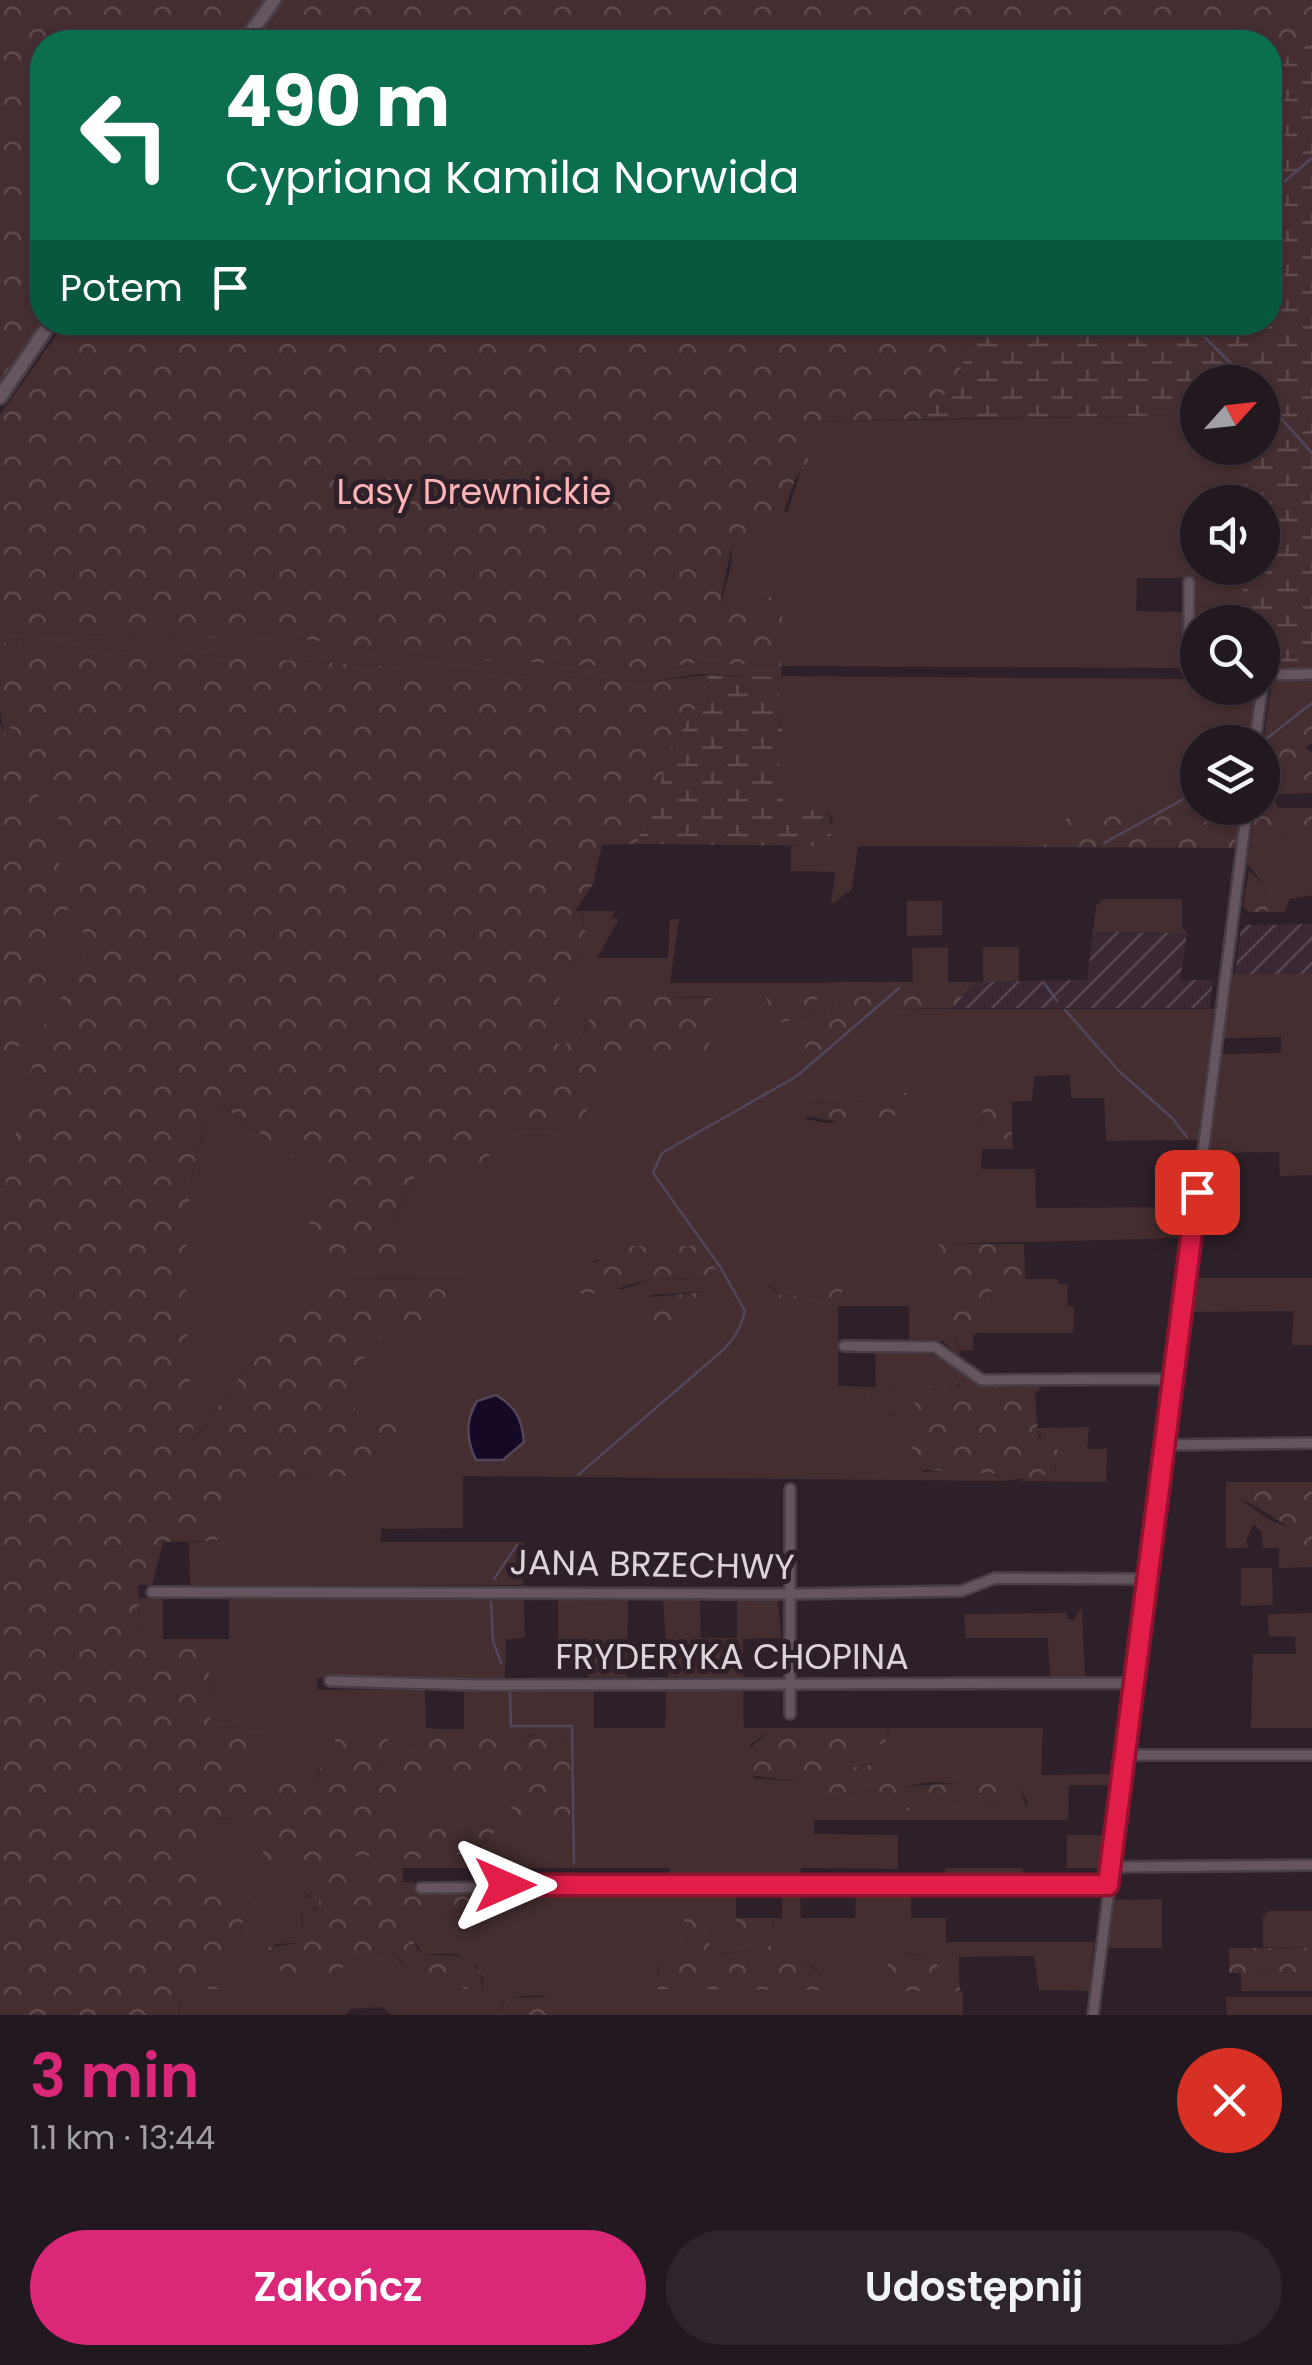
<!DOCTYPE html>
<html lang="pl">
<head>
<meta charset="utf-8">
<style>
	:root { --surface:#22181f; --page:#2e252c; --text:#f1f3f6; --muted:#a2a0a4; --line:#3f373d; --accent:#db2777 }
	body { margin:0; font-family:Poppins,sans-serif; background:var(--page); color:var(--text); height:100vh; display:flex; flex-direction:column; font-size:38px; white-space:nowrap }
	* { box-sizing:border-box; margin:0 }
	p { font-size:32px; color:var(--muted) }
	.icon { flex:none; width:55px; height:55px; fill:none; stroke:currentColor; stroke-width:2; stroke-linecap:round; stroke-linejoin:round }
	.map { position:relative; height:2015px; overflow:hidden }
	.drawer { display:flex; flex-direction:column; background:var(--surface); flex:1 }
	.drawer>* { flex:none }
	.hud { position:absolute; left:30px; top:30px; width:1252px; height:305px; border-radius:40px; box-shadow:0 2px 8px #0004,0 0 0 2px var(--line); background:#0b6e4f; color:#fff; overflow:hidden }
	.needle { width:65px; rotate:63deg }
	.tools { position:absolute; left:1180px; top:365px; display:grid; gap:20px }
	.tools a { display:grid; place-items:center; width:100px; height:100px; border-radius:50%; background:var(--surface); box-shadow:0 2px 8px #0004,0 0 0 2px var(--line); font-size:50px }
	.pin { position:absolute; display:grid; place-items:center; width:85px; height:85px; color:#fff; margin:-42px; border-radius:20px; box-shadow:0 5px 15px #0006 }
	.me { position:absolute; width:110px; margin:-55px; rotate:90deg; stroke-linejoin:round; filter:drop-shadow(0 0 8px #0008) }
	.turn { display:flex; align-items:center; gap:35px; height:210px; padding:0 30px; font-size:45px }
	.turn .icon { width:130px; height:130px; stroke-width:2.5 }
	.turn b { display:block; font-size:70px; line-height:85px }
	.then { display:flex; align-items:center; height:95px; padding:0 30px; background:#0003; gap:20px; font-size:38px }
	.round { display:grid; place-items:center; flex:none; width:105px; height:105px; border-radius:52px; background:var(--page) }
	.headline { display:flex; align-items:center; justify-content:space-between; height:170px; padding:0 30px }
	h1 { font-size:60px; font-weight:600; line-height:75px; color:var(--accent) }
	.button { display:flex; gap:20px; margin-top:auto; padding:20px 30px }
	.button a { flex:1; height:115px; border-radius:60px; background:var(--accent); color:#fff; font-size:40px; font-weight:600; line-height:115px; text-align:center }
	.button a+a { background:var(--page); color:var(--text) }
	.map>svg:first-child { display:block }
	.industrial { fill:url(#industrial-furrows) }
	.green { fill:#452e2f; fill-rule:evenodd }
	.forest { fill:url(#forest-crowns) }
	.wetland { fill:url(#wetland-marsh) }
	.water { fill:#150925; stroke:#51465b; stroke-width:2.5 }
	.lines { fill:none; stroke-linecap:round; stroke-linejoin:round }
	.stream { stroke:#51465b; stroke-width:2.5 }
	.minor-casing { stroke:#493e46; stroke-width:14 }
	.secondary-casing { stroke:#493e46; stroke-width:18 }
	.minor { stroke:#65555f; stroke-width:9 }
	.secondary { stroke:#65555f; stroke-width:12 }
	.route-casing { stroke:#92132f; stroke-width:25 }
	.route { stroke:#e11d48; stroke-width:18 }
	.labels { text-anchor:middle; dominant-baseline:central; stroke-width:10; stroke-linejoin:round; paint-order:stroke }
	.park-label { font-size:35px; fill:#feb4b7; stroke:#2e2029 }
	.street-label { font-size:35px; fill:#ddd4da; stroke:#2e2029 }
</style>
</head>
<body>
<div class="map">
<svg width="1312" height="2015" viewBox="0 0 1312 2015">
	<defs>
		<pattern id="industrial-furrows" width="10" height="10" patternUnits="userSpaceOnUse" patternTransform="scale(2.5)"><rect width="10" height="10" fill="#3a2834"/><path d="M-1 1l2-2M0 10L10 0M9 11l2-2" fill="none" stroke="#564651"/></pattern>
		<pattern id="forest-crowns" width="20" height="18" patternUnits="userSpaceOnUse" patternTransform="scale(2.5)"><rect width="20" height="18" fill="#452e2f"/><path d="M2 6a3 3 0 1 1 6 0M12 15a3 3 0 1 1 6 0" fill="none" stroke="#5f4b4d"/></pattern>
		<pattern id="wetland-marsh" width="20" height="14" patternUnits="userSpaceOnUse" patternTransform="scale(2.5)"><rect width="20" height="14" fill="#452e2f"/><path d="M1 5h8M5 5V1M11 12h8M15 12V8" fill="none" stroke="#5f4b4d"/></pattern>
	</defs>
	<rect width="100%" height="100%" fill="#2e2029"/>
	<path class="industrial" d="M1312,924V974H1235L1241,929L1247,925Z
		M1093,932L1187,933L1180,980H1213L1210,1008H953L974,982L1087,980Z"/>
	<path class="green" d="M1197,415L1198,448H1243V502H1198V568H1243V622H1198L1197,668L1196,578H1137L1136,611L1183,612L1184,668L782,666L781,676L1197,679L1198,688H1257L1250,742H1198V808H1241L1240,813L1076,812L1055,826L1043,847L858,846L852,889L831,905L835,872L791,871V846L826,845L833,820L827,810H785L778,769L784,732L777,710L781,677L698,674L648,682L0,643V632L231,638L262,633L429,657L654,669L698,663L780,666L783,591L750,605H720L731,566L732,543L788,511L816,422Z
		M1272,680H1312V709L1263,745Z
		M0,712L49,785L85,908L79,970L45,1023L24,1093L0,1210V1115L7,1075L51,969Z
		M1251,836L1312,837V895L1289,899L1285,912H1268L1266,886L1247,864Z
		M1104,899H1182V927L1187,933L1093,932L1096,906Z
		M907,901H942V935L907,936Z
		M580,911H615L611,918L619,919L597,958H668L670,919H679L670,983H767L766,1010L776,1024L814,1014L820,983L838,982L830,1016L805,1044L820,1074C831,1061 839,1045 853,1035C866,1027 874,1021 884,1009H1214L1198,1140L1106,1141L1104,1098H1071L1070,1075L1034,1076L1032,1101L982,1103L983,1139H1012L1014,1149H982L981,1169H1035L1036,1208L1190,1207L1185,1238L940,1244L960,1358L943,1341L909,1340V1306H842V1286H833L822,1297L781,1295L771,1286L754,1306H838V1386L871,1387L872,1415L891,1416L895,1388L876,1387L875,1353C918,1353 935,1347 967,1377L917,1417L921,1424L923,1472C946,1472 986,1464 1003,1481L463,1476V1528L381,1529V1542H523V1585H190L189,1542L217,1541L234,1477L370,1476L380,1464L388,1412L356,1413L350,1386L359,1378L358,1364L389,1328H433L452,1303L482,1279L313,1278L193,1441C188,1351 170,1179 217,1103L332,1184L312,1235L333,1255L328,1261L405,1246L391,1230L418,1169H486L494,1139L508,1128L569,1129L586,1119L591,1074L621,1055H708L712,997H600L580,1039L565,1045L550,1042C530,1002 604,960 580,911ZM913,1092L902,1114L828,1123L806,1119V1103L884,1101L890,1094ZM602,1257L721,1278L650,1279L621,1290L571,1273ZM712,1291L733,1306H687L679,1317L645,1328L657,1306L650,1295Z
		M948,947V982H913L912,948Z
		M983,947H1019V981L983,982Z
		M1233,974H1312V1175L1280,1176L1279,1152L1209,1153L1222,1054L1281,1053V1037L1224,1038Z
		M1195,1278H1312V1345H1292L1294,1311L1190,1312Z
		M989,1279H1058V1284H1068L1067,1306L1074,1307L1073,1333H979C989,1313 996,1301 989,1279Z
		M1089,1427L1087,1449H1107L1106,1482L1020,1481L1026,1476L1054,1473L1056,1465L1036,1428Z
		M1235,1496L1271,1521L1291,1527L1302,1548L1312,1547V1567L1279,1568V1548H1263L1262,1532L1253,1524L1246,1541L1248,1548H1226V1497Z
		M1241,1568H1272L1273,1605L1241,1606Z
		M628,1597L627,1677H588V1639H558V1598Z
		M663,1597L700,1598L701,1638H737V1598H778L781,1638L743,1639V1677H668Z
		M139,1598H163V1639H141Z
		M229,1598H524L525,1638L506,1639L505,1678H317L318,1690L425,1689L426,1728L437,1729L435,1739L398,1750L379,1765L374,1759L388,1740V1729C357,1740 321,1744 316,1781C299,1790 257,1776 233,1777L232,1761L268,1729L210,1727L209,1639H229Z
		M1082,1608L1085,1678H1050L1048,1638H966L964,1614L1067,1613V1619L1073,1620Z
		M1312,1613V1728H1251L1253,1654H1296L1295,1637L1269,1636L1268,1614Z
		M743,1689L744,1728H772L750,1745L754,1778L798,1782L822,1801L874,1789L909,1811L910,1799L921,1795L972,1804L1013,1805L1027,1815V1801L1019,1788L929,1782L898,1788L872,1763L852,1767L854,1749L889,1735L888,1728H1043L1041,1775L1116,1774L1114,1785H1069L1068,1820H814V1834L898,1835V1869L801,1868L800,1882L670,1881V1868H350L351,1856L477,1849L490,1839L387,1820C417,1774 455,1773 505,1785L513,1797L510,1804L563,1739L534,1735L508,1741L500,1737L502,1729H464V1690H594V1728H665L666,1690Z
		M197,1818L262,1819L304,1868L300,1884L307,1897L320,1898V1907L301,1915L303,1931L298,1943L276,1944L263,1959L302,1981H329L349,1961L392,1951L401,1963L448,1975L465,1989L484,1985L478,1966L456,1954H422L412,1936L414,1919L530,1918V1889L736,1888V1918L774,1926V1918H782V1889L800,1888L801,1918H855L856,1888H911V1918H946V1942H1094L1089,1991L1039,1990L1034,1956L959,1957V1978L947,1976L923,1956L906,1952L883,1991H963V2015H564V2003C548,1993 521,1994 504,2000L498,2015H391L382,2007L350,2009L346,2015H180L179,1989H228L229,1959H241L243,1919H259L196,1885ZM684,1919L710,1932L708,1941L717,1954L766,1949L793,1932L801,1943L803,1963L819,1970L657,1978L659,1964L686,1950Z
		M1067,1835H1108L1102,1868H1067Z
		M945,1868H1023L1022,1883H1014L1011,1874L980,1877L967,1873L954,1882H945Z
		M1162,1899V1948H1108L1114,1900Z
		M1269,1911H1312V1948L1263,1947V1917Z
		M1312,1972V1991H1241V1973Z
		M1226,1997H1312V2015H1227Z"/>
	<path class="forest" d="M0,0H264L235,42H42V320L0,381Z
		M283,0H1312V44L1279,65L1270,84V42H1181L1136,30L1128,42H254Z
		M65,323H975L955,388L937,399L924,419L817,422L807,463L795,479L774,542L732,543L720,604L750,605L783,591L781,666L698,663L654,669L429,657L262,633L231,638L0,632V415Z
		M0,643L647,682L708,675L703,696L667,754L658,794L643,815L638,844L602,845L593,884L575,911H580L587,938L546,1027L550,1042L565,1045L583,1034L600,996L713,998L708,1055H621L619,1074H591L586,1119L569,1129L508,1128L494,1139L486,1169H418L391,1229L402,1231L405,1246H425L421,1262H327L332,1255L312,1236L309,1222L331,1184L218,1103C170,1167 189,1359 194,1440L313,1278L482,1279V1285L452,1303L433,1328L389,1329L358,1364L359,1378L350,1387L356,1412H388L401,1427L393,1451L370,1476L234,1477L217,1541L163,1542L152,1585H138L141,1639H209L210,1727L268,1729L269,1741L232,1761L234,1777C257,1776 299,1789 316,1781L324,1756L334,1748L337,1728L389,1729L388,1740L374,1759L379,1765L398,1750L435,1739L437,1729H503L500,1737L508,1741C527,1737 554,1729 570,1746V1821H510L513,1797L505,1785C459,1774 413,1775 388,1820L500,1821C481,1873 396,1856 351,1856V1868H403V1882H414L422,1893L530,1889V1918L414,1919C407,1970 438,1949 468,1958L480,1971L482,1989H465L448,1975L416,1978L392,1951L349,1961L329,1981H301L263,1960L265,1948L298,1943L303,1931L302,1911L317,1910L320,1899L298,1892L303,1868H264L261,1819L198,1818L196,1884L250,1885L259,1919L243,1920L241,1959L229,1960V1989H180L179,2015H0V1210L24,1093L45,1023L79,970L85,908L49,785L0,712Z
		M1312,709V743L1305,748L1312,752V793L1280,794L1274,801L1279,808H1312V837L1251,836L1254,808H1262L1263,745Z
		M0,724L51,819L68,908L51,969L7,1075L0,1115Z
		M1076,812L1240,813L1235,848L1043,847L1055,826Z
		M1249,871L1266,886L1268,912H1249L1243,906Z
		M838,982H974L953,1008L884,1009C874,1022 866,1027 853,1035C839,1045 831,1061 821,1074L806,1065L805,1044L830,1016Z
		M767,983H820L814,1014L776,1024L766,1010Z
		M913,1092L911,1111L902,1114L845,1123L800,1115L806,1103L883,1101L890,1094Z
		M982,1102H1012V1139H983Z
		M939,1244H1024L1025,1279H989C996,1302 989,1313 979,1333L973,1334V1350L959,1351Z
		M605,1246H701L722,1279C700,1279 678,1277 656,1279C628,1280 598,1304 569,1289L571,1273L585,1263L597,1262Z
		M725,1285L733,1306H687C673,1326 674,1341 647,1340L644,1328L657,1307L636,1306L643,1298L702,1292Z
		M842,1285V1306H753L750,1298L767,1286L781,1295L822,1297L833,1286Z
		M967,1377L980,1387H1041L1035,1394L1038,1437L1058,1450L1054,1473L1003,1481L996,1474L913,1469L912,1447L922,1433L914,1409L918,1386L959,1387L961,1378Z
		M871,1387H894V1410L884,1421L872,1415Z
		M1226,1482H1312V1548H1302L1291,1527C1271,1519 1249,1496 1226,1497Z
		M772,1728H888L885,1743L854,1749L852,1767L881,1763L898,1788C920,1784 1002,1781 1019,1788L1029,1812L1028,1816L1013,1805L972,1804L921,1795L910,1799V1812L874,1789L822,1801L798,1782L751,1775L747,1751Z
		M684,1918H712L708,1941L718,1954L766,1949L789,1927L801,1943L803,1963L826,1975L833,1990L657,1989L659,1964L686,1950Z
		M736,1918H774L768,1937L747,1938L739,1933Z
		M1229,1948H1312V1972L1229,1973Z
		M899,1951L932,1959L947,1976L959,1978L960,1991H883L889,1957Z
		M554,1997L564,2003V2015H498L506,1998Z"/>
	<path class="wetland" d="M1150,23L1166,27L1181,42H1128L1136,30Z
		M1312,44V668H1263L1262,622H1243V568H1262V502H1243V448H1262V382H1198L1197,415L924,419L937,399L955,388L975,323L1270,322V84L1289,54Z
		M708,675L781,677L777,711L786,740L778,769L785,810H827L833,830L826,846L638,844L643,815L658,794L667,754L703,696Z"/>
	<path class="water" d="M496,1395C516,1407 522,1419 524,1442L503,1460H476C466,1439 465,1421 477,1401Z"/>
	<g class="lines">
		<path class="stream" d="M1270,194L1312,158
			M1190,322L1249,382
			M1262,397L1312,453
			M1266,739L1312,703
			M1104,843L1198,791
			M1045,984L1057,1001
			M1065,1010L1119,1071L1172,1118L1187,1137
			M578,1475L722,1351C734,1339 741,1328 745,1311L721,1268L653,1173L662,1153L797,1076L899,988
			M494,1579L517,1545
			M491,1602L493,1641L501,1663
			M510,1692L511,1726H572L574,1864"/>
		<g class="minor-casing">
			<path id="minor" d="M1189,582V662L1198,673
				M1262,675L1312,674
				M1255,742L1262,688
				M844,1346L935,1347L982,1380L1174,1379
				M1164,1445L1312,1443
				M790,1489V1714
				M152,1592L792,1594L962,1591L995,1578L1147,1579
				M330,1681L478,1685L1135,1683
				M1124,1755H1312
				M1111,1867L1312,1865
				M421,1888L1108,1885
				M1093,2015L1247,808"/>
		</g>
		<g class="secondary-casing">
			<path id="secondary" d="M244,42L274,0
				M0,397L51,322"/>
		</g>
		<use href="#minor" class="minor"/>
		<use href="#secondary" class="secondary"/>
	</g>
	<g class="lines">
		<g class="route-casing">
			<path id="route" d="M505,1885H1108L1197,1192"/>
		</g>
		<use href="#route" class="route"/>
	</g>
	<g class="labels">
		<g class="park-label">
			<text x="474" y="491">Lasy Drewnickie</text>
		</g>
		<g class="street-label">
			<text transform="translate(652 1564) rotate(1)">JANA BRZECHWY</text>
			<text x="732" y="1656">FRYDERYKA CHOPINA</text>
		</g>
	</g>
</svg>
<div class="tools">
<a><svg class="needle" viewBox="-14 -14 28 28"><path d="M0-13l5 13h-10z" fill="#e53935"/><path d="M0 13l5-13h-10z" fill="#a2a0a4"/></svg></a>
<a><svg class="icon" aria-label="sound" viewBox="0 0 24 24"><path d="M4 9h4l5-4v14l-5-4H4zM17 9q2 3 0 6"/></svg></a>
<a><svg class="icon" aria-label="search" viewBox="0 0 24 24"><circle cx="10" cy="10" r="6"/><path d="M15 15l6 6"/></svg></a>
<a><svg class="icon" aria-label="layers" viewBox="0 0 24 24"><path d="M12 4l9 5-9 5-9-5zM3 14l9 5 9-5"/></svg></a>
</div>
<div class="pin" style="left:1197px;top:1192px;background:#d93025"><svg class="icon" aria-label="arrive" viewBox="0 0 24 24"><path d="M6 21V4h12l-3 4 3 4H6"/></svg></div>
<svg class="me" style="left:505px;top:1885px" viewBox="-20 -20 40 40"><path d="M0-17L14 15 0 8-14 15z" fill="#e11d48" stroke="#fff" stroke-width="4"/></svg>
<div class="hud">
<div class="turn"><svg class="icon" aria-label="left" viewBox="0 0 24 24"><path d="M17 20v-9H6M10 6l-5 5 5 5"/></svg><div><b>490 m</b>Cypriana Kamila Norwida</div></div>
<div class="then">Potem<svg class="icon" aria-label="arrive" viewBox="0 0 24 24"><path d="M6 21V4h12l-3 4 3 4H6"/></svg></div>
</div>
</div>
<section class="drawer">
<div class="headline"><div><h1>3 min</h1><p>1.1 km · 13:44</p></div><a class="round" style="background:#d93025;color:#fff"><svg class="icon" aria-label="close" viewBox="0 0 24 24"><path d="M6 6l12 12M18 6L6 18"/></svg></a></div>
<div class="button"><a>Zakończ</a><a>Udostępnij</a></div>
</section>
</body>
</html>
